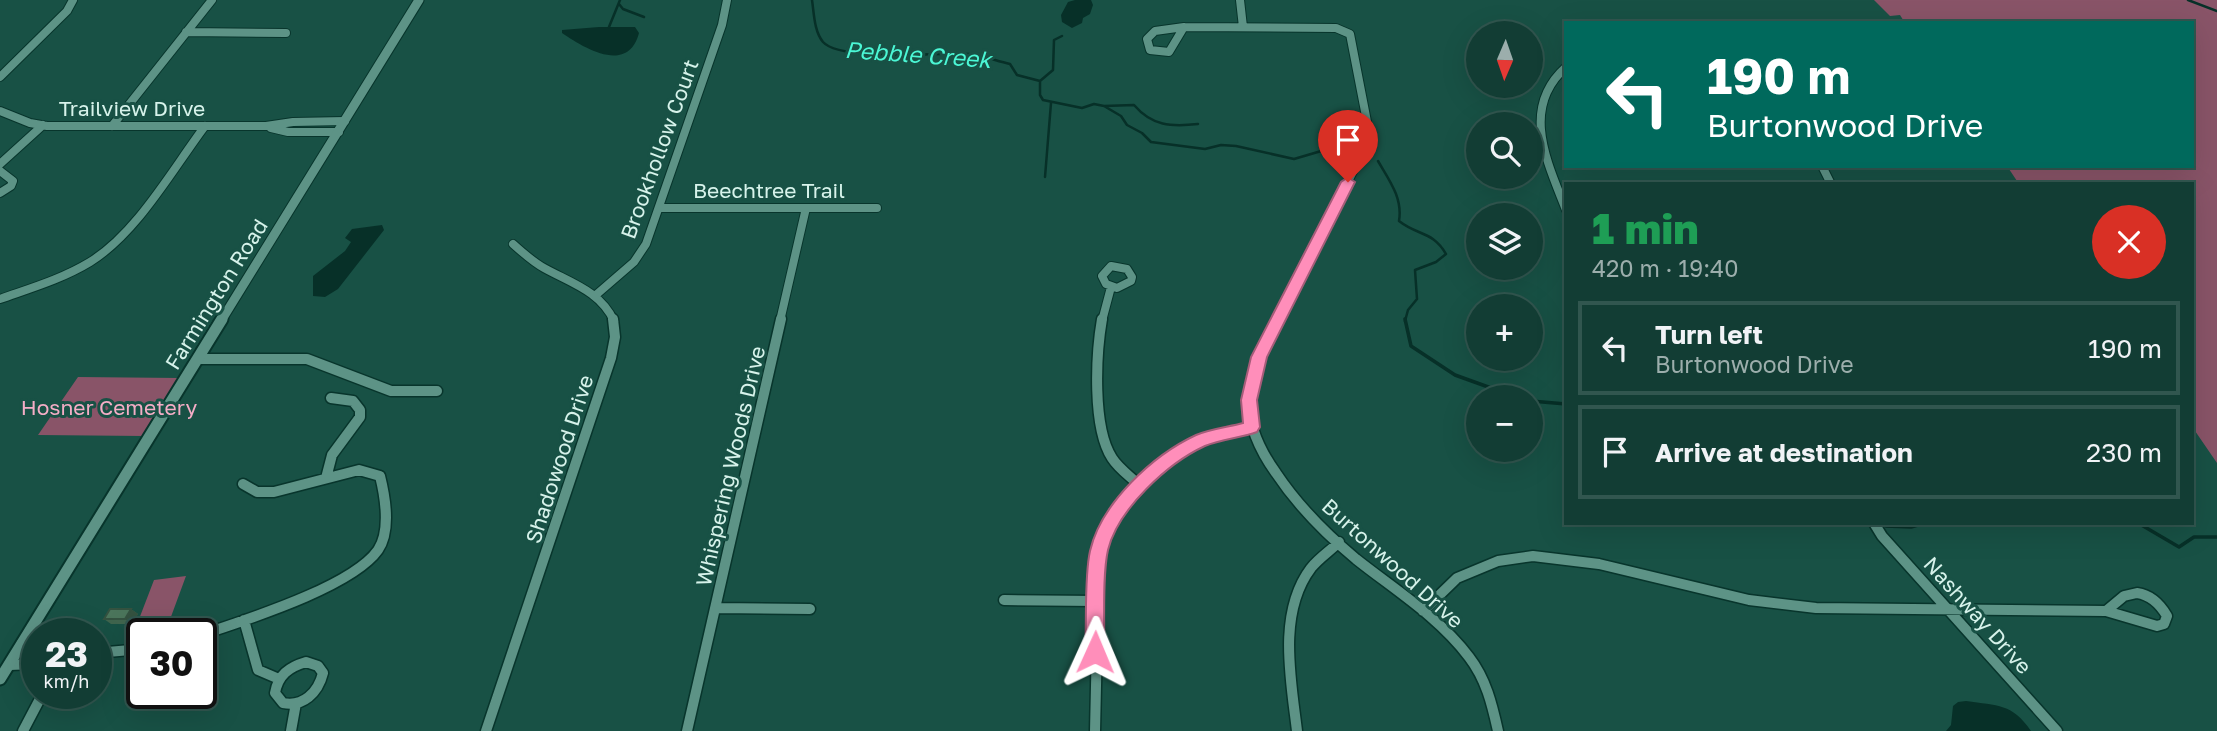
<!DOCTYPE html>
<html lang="en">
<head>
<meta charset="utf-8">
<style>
	:root { --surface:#123d34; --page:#1b443c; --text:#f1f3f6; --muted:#9caeac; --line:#31564f }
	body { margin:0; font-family:"Golos Text",sans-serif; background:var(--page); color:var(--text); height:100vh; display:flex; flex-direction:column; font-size:26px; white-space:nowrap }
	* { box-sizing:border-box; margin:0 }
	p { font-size:23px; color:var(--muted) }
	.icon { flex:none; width:38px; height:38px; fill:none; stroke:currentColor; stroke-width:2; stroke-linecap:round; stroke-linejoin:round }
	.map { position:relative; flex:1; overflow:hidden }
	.panel { position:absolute; left:1564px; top:182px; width:630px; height:343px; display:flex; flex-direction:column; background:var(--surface); border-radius:0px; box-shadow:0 7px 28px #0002,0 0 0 2px var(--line) }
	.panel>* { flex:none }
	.hud { position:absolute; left:1564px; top:21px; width:630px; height:147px; border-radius:0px; box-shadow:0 7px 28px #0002,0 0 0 2px var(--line); background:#00695c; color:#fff; overflow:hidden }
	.needle { width:46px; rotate:182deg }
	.fabs { position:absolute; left:1466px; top:21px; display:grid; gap:14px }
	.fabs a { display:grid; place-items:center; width:77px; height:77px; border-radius:50%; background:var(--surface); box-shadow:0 7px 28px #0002,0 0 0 2px var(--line); font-size:35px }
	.speed { position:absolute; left:21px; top:618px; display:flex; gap:14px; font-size:35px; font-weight:700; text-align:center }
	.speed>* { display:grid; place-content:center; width:91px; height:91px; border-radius:50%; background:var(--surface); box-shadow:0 7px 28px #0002,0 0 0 2px var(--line); line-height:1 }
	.speed small { font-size:18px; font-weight:400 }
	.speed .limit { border:4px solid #111; border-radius:10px; background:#fff; color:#111 }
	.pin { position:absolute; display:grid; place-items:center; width:60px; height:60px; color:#fff; margin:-72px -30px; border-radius:50% 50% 50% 0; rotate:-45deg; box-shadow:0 0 7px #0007 }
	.pin .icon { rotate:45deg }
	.me { position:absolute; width:77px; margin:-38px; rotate:1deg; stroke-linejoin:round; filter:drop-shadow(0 0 5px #0008) }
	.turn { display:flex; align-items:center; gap:24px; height:147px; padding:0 28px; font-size:32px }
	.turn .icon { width:91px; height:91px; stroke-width:2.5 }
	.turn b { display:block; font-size:49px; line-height:60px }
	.round { display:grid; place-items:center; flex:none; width:74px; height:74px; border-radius:37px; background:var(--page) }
	.overview { display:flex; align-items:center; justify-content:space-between; height:119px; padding:0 28px }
	h1 { font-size:42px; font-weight:800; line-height:52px; color:#1e9e55 }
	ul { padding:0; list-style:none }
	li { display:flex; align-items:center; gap:21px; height:94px; margin:0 14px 10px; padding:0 14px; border:4px solid var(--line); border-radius:0px }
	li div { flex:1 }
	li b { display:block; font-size:26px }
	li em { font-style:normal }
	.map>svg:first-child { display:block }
	.green { fill:#895468 }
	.water { fill:#073028 }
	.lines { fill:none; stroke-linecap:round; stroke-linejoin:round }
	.stream-far1 { stroke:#073028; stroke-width:2.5 }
	.stream { stroke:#073028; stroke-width:3.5 }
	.minor-far1-casing { stroke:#08352c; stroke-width:10 }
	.minor-casing { stroke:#08352c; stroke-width:13 }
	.tertiary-far1-casing { stroke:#08352c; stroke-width:11 }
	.tertiary-casing { stroke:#08352c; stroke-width:15 }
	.minor-far1 { stroke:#5d9386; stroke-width:8 }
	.minor { stroke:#5d9386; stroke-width:10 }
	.tertiary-far1 { stroke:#5d9386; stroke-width:9 }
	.tertiary { stroke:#5d9386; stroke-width:11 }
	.wall { fill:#40654e }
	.shaded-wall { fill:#345240 }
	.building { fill:#4b755b; stroke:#345240; stroke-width:2 }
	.route { fill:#ff8eba; stroke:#a65c79; stroke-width:2 }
	.labels { text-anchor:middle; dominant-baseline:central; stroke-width:6; stroke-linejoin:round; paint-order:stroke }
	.street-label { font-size:21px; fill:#d7f3eb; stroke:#185145 }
	.park-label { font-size:21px; fill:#f4adc6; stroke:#185145 }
	.water-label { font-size:23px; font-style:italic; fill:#4bf7d5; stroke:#185145 }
</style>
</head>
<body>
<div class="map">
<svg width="2217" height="731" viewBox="0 0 2217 731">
	<rect width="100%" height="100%" fill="#185145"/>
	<path class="green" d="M1874,0H2217V463L2193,428V184H2019L2007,166H2193V23H1905L1900,15L1890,16Z
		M78,377L180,378L143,436L38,435Z
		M186,576L165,633L142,634V639L131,640L154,580Z"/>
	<path class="water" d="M1075,0H1091L1093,5L1090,14L1083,18L1082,23L1072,28L1062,22L1061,15L1068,2Z
		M599,27H635L639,33C628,75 584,48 562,33V30Z
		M382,225L384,230L338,289L325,297L313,296V276L345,251L351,242L345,238L352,229Z
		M1966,701C1998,706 2012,703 2031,731H1946L1951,725L1953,706L1958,702Z"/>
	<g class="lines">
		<path class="stream-far1" d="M812,0C814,13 814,31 823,42C841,62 939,52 968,54C982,55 996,61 1010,64L1017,75L1040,81
			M2188,0L2217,11
			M619,4L623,9L644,17
			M609,27L620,0
			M1040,81V95L1043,100L1082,108L1094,104L1104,106L1121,116L1127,125L1142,133L1151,142L1205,149L1221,145L1236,146L1294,159L1328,149L1349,154
			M1040,81L1053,70L1054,40L1062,36
			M1104,106L1134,105C1152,126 1171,127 1198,124
			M1378,161C1389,180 1403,198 1399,221C1418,236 1433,231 1446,254L1436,262L1415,270L1417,299L1408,310L1405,321
			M1045,177L1051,103"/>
		<path class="stream" d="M1405,319L1411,346L1455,375L1516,397
			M1531,401L1566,404
			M1863,523L1867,524
			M2138,523L2179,547L2194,537H2217
			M1886,526L1911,527L1925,523"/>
		<g class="minor-far1-casing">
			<path id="minor-far1" d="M1240,0L1243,27
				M1184,27L1336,28L1350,34L1369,132L1360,158L1276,321
				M1184,27L1169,52L1150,50L1147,39L1155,31Z
				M186,32L286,33
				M1566,67C1520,108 1547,161 1566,210
				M0,77L67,11L73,0
				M0,111L30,123L47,126H266L293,122L345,121
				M112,126L212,0
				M271,128L288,132H339
				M0,164L43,125
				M1822,166L1831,184
				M0,171L13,181L11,186L0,193
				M661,208H877
				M513,244C523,253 533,262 544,268C571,283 600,291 614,321
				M1111,266L1127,269L1132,277L1131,281L1117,288L1106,284L1102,276Z
				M597,294L634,262L646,244L722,25L727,0
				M0,299C31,288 62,279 90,262C137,233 172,170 205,126
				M780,321L806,208
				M1102,321L1111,287"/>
		</g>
		<g class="minor-casing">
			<path id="minor" d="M1102,319C1096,354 1092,427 1112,458C1119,469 1130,476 1139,485
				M1277,319C1265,343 1250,372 1249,399C1248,427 1261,452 1276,473C1298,506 1326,534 1356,559C1395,590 1439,617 1469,657C1486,679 1492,704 1498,731
				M199,359H307L391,391H437
				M326,478L332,455L360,417V410L353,401L331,398
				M1874,523L1882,536L2057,731
				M2137,593C2151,595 2160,604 2167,616L2164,624L2157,626L2106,611L2124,596Z
				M1004,600L1096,601
				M715,608L810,609
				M1423,611L1457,578L1498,561L1533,556L1599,564L1749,600L1816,608L2106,611
				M244,620L258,670L279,679
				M201,635C245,620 352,587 378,550C391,531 385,496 380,476L359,470L274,492H257L243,484
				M22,643H37
				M96,653L142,649
				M306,662L318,666L323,673C318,693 303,707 283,703L275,693C278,675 289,667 306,662Z
				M9,665L37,664
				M23,731L43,693
				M291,731L296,703
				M486,731L611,358L615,337L613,319
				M687,731L781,319
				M1095,731L1099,551C1117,504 1156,457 1205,440C1220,434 1236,431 1252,427
				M1297,731C1291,680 1277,613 1311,568C1319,558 1330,551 1339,542"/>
		</g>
		<g class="tertiary-far1-casing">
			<path id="tertiary-far1" d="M221,321L419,0"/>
		</g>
		<g class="tertiary-casing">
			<path id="tertiary" d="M0,679L222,319"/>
		</g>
		<use href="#minor-far1" class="minor-far1"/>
		<use href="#minor" class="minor"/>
		<use href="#tertiary-far1" class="tertiary-far1"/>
		<use href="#tertiary" class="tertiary"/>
	</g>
	<path class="wall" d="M131,609L138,614L132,624H111L104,619Z"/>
	<path class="shaded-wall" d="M131,609L138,614L132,624L125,619Z"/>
	<path class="building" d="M110,609H131L125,619H104Z"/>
	<path class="route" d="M1348,177L1355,182L1267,357L1257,400L1260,427L1257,432C1241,438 1222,439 1205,446C1168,463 1118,509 1108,550C1102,576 1105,624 1104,652L1102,659L1095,661L1088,659L1085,652C1087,623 1084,577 1090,551C1101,503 1153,455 1196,435C1210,429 1228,427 1243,423L1241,400L1251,357L1341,182Z"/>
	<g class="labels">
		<g class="street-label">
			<text x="132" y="108">Trailview Drive</text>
			<text transform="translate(659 149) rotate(-70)">Brookhollow Court</text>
			<text x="769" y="190">Beechtree Trail</text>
			<text transform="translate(216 294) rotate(-58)">Farmington Road</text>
			<text transform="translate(559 459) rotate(-72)">Shadowood Drive</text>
			<text transform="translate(730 466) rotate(-77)">Whispering Woods Drive</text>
			<text transform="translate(1393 563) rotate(42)">Burtonwood Drive</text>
			<text transform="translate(1978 615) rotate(48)">Nashway Drive</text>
		</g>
		<g class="park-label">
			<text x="109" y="407">Hosner Cemetery</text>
		</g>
		<g class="water-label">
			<text transform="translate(918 54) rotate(4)">Pebble Creek</text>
		</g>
	</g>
</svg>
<div class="fabs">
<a><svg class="needle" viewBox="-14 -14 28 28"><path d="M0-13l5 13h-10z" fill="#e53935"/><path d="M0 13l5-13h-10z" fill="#9caeac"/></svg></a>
<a><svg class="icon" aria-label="search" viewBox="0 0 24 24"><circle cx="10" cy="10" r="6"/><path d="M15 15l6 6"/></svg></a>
<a><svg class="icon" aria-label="layers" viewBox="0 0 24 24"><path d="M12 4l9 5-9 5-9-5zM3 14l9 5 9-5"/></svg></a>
<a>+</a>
<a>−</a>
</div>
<div class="speed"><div>23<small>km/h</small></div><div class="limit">30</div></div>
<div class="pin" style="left:1348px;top:182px;background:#d93025"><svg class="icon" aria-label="arrive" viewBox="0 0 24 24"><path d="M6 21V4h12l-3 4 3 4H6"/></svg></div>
<svg class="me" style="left:1095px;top:652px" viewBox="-20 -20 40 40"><path d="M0-17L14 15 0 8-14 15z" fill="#ff8eba" stroke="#fff" stroke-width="4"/></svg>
<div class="hud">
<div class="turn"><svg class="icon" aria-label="left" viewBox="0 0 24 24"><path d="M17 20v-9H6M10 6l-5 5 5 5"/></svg><div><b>190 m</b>Burtonwood Drive</div></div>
</div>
<section class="panel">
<div class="overview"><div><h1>1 min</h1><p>420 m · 19:40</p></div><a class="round" style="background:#d93025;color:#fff"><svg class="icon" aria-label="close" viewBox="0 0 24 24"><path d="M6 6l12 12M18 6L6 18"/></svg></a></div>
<ul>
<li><svg class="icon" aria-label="left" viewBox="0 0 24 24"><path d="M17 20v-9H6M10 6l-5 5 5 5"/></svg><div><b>Turn left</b><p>Burtonwood Drive</p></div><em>190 m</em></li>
<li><svg class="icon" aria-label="arrive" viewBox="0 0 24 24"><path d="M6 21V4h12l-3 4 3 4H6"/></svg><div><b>Arrive at destination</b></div><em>230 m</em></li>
</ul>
</section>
</div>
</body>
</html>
